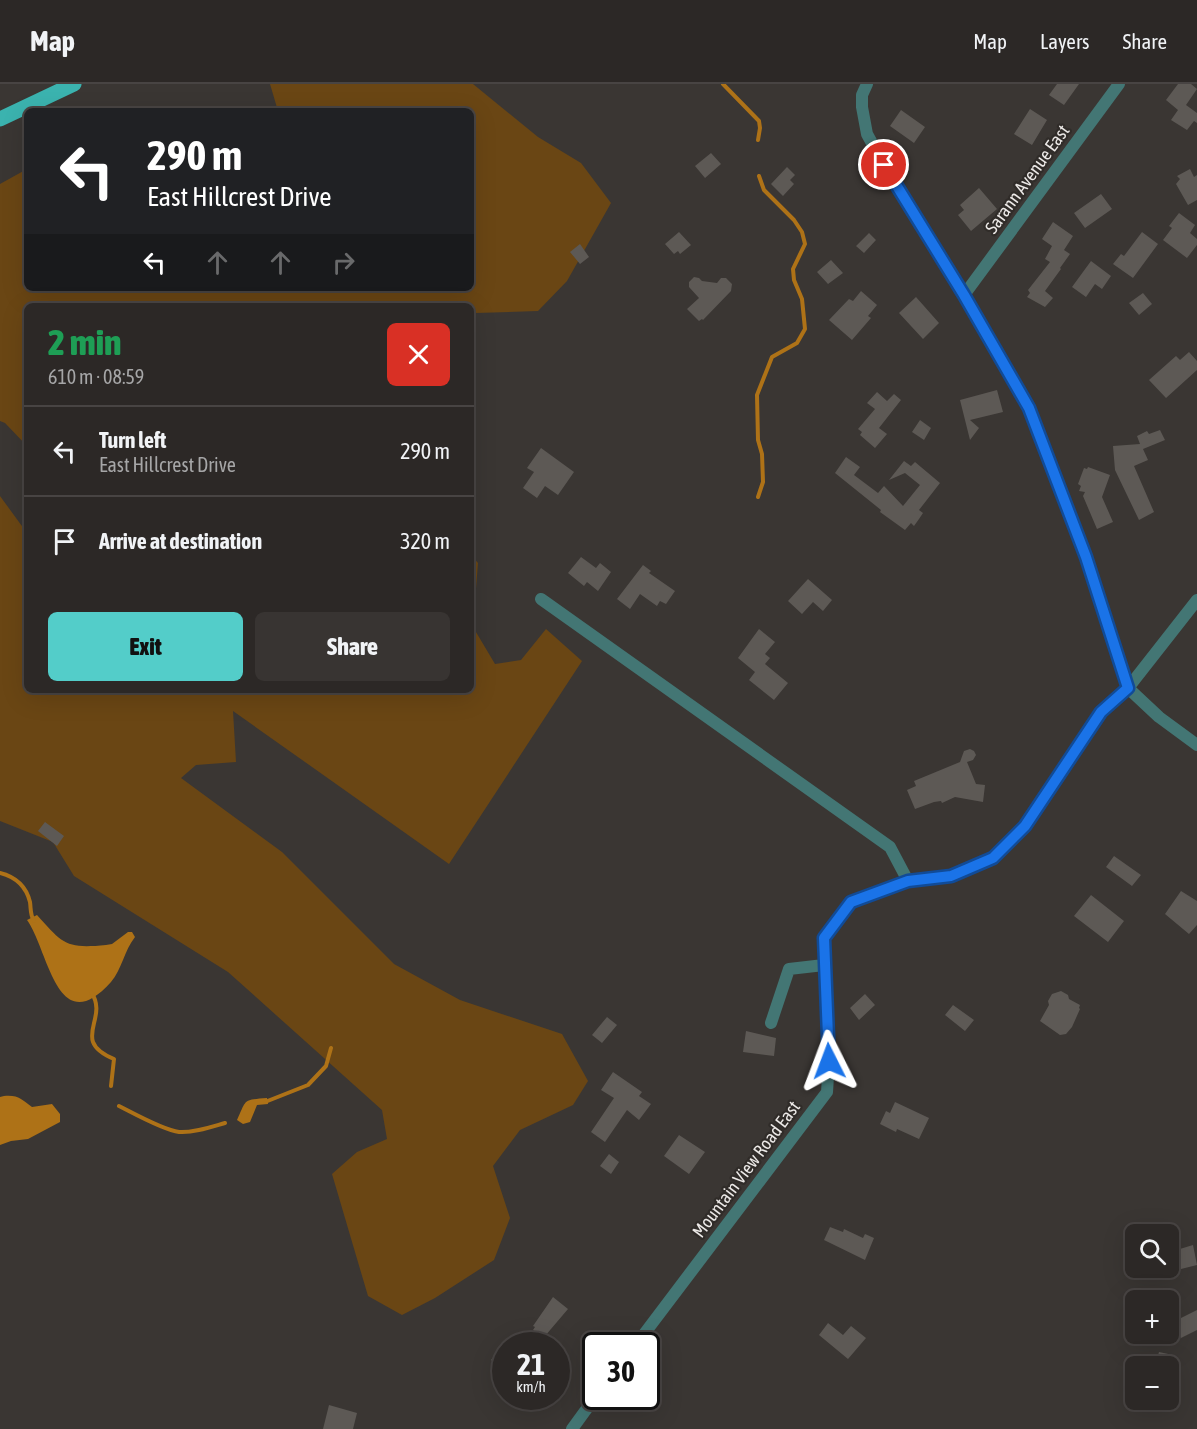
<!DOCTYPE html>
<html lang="en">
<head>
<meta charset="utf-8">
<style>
	:root { --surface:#2c2826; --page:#383432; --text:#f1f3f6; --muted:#a6a6a7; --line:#484443; --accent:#53cdc9 }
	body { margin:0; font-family:"Asap Condensed",sans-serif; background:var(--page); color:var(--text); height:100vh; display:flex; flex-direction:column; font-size:22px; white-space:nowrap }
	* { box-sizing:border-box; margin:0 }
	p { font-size:20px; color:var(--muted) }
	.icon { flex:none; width:33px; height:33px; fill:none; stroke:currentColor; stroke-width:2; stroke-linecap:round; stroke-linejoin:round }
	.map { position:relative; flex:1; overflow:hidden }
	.drawer { position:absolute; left:24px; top:219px; width:450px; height:390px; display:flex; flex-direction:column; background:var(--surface); border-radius:9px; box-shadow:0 6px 24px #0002,0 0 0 2px var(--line) }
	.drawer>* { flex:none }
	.guide { position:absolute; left:24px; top:24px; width:450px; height:183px; border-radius:9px; box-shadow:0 6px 24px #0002,0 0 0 2px var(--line); background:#202124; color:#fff; overflow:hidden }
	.buttons { position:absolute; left:1125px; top:1140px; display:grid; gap:12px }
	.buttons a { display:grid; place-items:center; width:54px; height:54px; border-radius:9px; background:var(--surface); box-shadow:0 6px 24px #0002,0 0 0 2px var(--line); font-size:30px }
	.speed { position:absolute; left:492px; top:1248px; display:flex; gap:12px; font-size:30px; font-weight:700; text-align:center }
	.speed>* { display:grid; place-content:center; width:78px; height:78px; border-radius:50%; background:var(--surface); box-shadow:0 6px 24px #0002,0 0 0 2px var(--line); line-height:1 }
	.speed small { font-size:15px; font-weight:400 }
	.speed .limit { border:3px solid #111; border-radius:9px; background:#fff; color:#111 }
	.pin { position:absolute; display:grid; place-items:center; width:51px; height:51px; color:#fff; margin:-26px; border:3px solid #fff; border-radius:50%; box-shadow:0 2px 6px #0007 }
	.me { position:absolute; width:66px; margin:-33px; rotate:357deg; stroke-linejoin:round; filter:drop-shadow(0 0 4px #0008) }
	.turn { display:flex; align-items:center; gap:21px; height:126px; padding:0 24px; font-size:27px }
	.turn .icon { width:78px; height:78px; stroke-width:2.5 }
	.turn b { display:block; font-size:42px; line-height:51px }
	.lanes { display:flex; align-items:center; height:57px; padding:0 24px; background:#0003; justify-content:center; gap:30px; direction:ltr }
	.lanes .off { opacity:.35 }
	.round { display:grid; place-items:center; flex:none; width:63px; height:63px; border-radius:9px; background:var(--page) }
	.head { display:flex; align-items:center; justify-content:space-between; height:102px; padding:0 24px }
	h1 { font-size:36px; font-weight:800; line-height:45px; color:#1e9e55 }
	.cta { display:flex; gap:12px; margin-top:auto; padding:12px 24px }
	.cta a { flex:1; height:69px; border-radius:9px; background:var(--accent); color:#111; font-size:24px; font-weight:800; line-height:69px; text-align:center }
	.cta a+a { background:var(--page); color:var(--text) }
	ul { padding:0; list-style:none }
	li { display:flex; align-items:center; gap:18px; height:90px; padding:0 24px; border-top:2px solid var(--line) }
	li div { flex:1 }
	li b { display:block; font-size:22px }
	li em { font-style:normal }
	header { display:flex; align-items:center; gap:36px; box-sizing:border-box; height:84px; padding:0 30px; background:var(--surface); border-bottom:2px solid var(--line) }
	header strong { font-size:28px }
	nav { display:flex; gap:33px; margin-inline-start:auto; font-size:21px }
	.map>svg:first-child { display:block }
	.green { fill:#6a4614 }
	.water { fill:#ae7217 }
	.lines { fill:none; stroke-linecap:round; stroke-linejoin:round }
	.stream { stroke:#ae7217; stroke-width:4 }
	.building { fill:#5d5955 }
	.minor { stroke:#437674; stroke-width:12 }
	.major { stroke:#3bb3af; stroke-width:15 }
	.route-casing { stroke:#114b97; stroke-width:15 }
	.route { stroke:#1a73e8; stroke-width:10 }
	.labels { text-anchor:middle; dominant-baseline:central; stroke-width:4.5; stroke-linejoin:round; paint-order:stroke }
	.street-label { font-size:18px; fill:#ece9e7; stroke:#302c29 }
</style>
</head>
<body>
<header>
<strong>Map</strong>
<nav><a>Map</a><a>Layers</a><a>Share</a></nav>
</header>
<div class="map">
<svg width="1197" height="1345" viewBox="0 0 1197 1345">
	<rect width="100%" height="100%" fill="#3a3633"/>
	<path class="green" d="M270,0H473L538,53L581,79L611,119L567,197L538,227L475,229L471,234V222H27V362L5,339L0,337V100L27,85V204H471V27H278Z
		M0,412L27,449V606H471V471L478,479L473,543L495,580L521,576L546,545L582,577L449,780L233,627L236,678L196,681L181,694L282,768L394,880L460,916L562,950L588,997L573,1021L520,1046L493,1082L510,1134L494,1176L435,1214L402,1231L368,1212L332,1090L357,1068L387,1055L382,1026L228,888L74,792L53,758L0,737Z"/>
	<path class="water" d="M37,831C63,860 66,865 106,861L112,860L128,848H132L135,853C124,867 122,885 111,898C57,958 49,867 27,836Z
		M4,1012C20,1011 20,1015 32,1023L52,1020L60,1030V1038L28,1055L11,1057L0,1061V1013Z
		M267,1014L268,1020L257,1021L250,1038L243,1040L237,1036C247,1015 242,1016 267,1014Z"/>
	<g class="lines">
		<path class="stream" d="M723,0L759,37L760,44L758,56
			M758,413L763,398L762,370L758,356L757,311L772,273L797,259L805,245L802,215L794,196L793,185L805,160L802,148L794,136L764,106L759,92
			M0,789C16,793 26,802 30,818C31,825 30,831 34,837
			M91,908C110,935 69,956 114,975L111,1002
			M265,1018L308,1001L326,982L331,964
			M119,1022C133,1029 163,1046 179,1048C194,1049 211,1043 225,1039"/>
	</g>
	<path class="building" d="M1057,0H1079L1064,21L1049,11Z
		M1178,0H1191L1197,5L1186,21L1197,29V39L1194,37L1187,46L1171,36L1178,26L1166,16Z
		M1030,25L1047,36L1032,61L1014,50Z
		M901,26L925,43L914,59L890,42Z
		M711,69L721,80L705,94L695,82Z
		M787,83L795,91L790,96L794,100L783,112L771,100Z
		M1190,85L1194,93L1197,91V116L1188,121L1176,100L1180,95L1177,92Z
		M979,104L997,125L971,147L958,131L964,126L960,121Z
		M1101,110L1112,125L1085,144L1074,129Z
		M1179,129L1195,141L1190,149L1197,155V161L1187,174L1163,156L1172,144L1169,142Z
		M1053,138L1073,152L1064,166L1070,170L1060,184L1061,185L1045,207L1053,214L1045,223L1027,213L1030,209L1028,206L1050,178L1045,175L1052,162L1042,155Z
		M679,148L691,161L680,170L678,167L674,170L665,160Z
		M1142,148L1158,160L1133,194L1113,180L1121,170L1124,172Z
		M869,149L876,156L864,169L856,162Z
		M580,160L589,173L580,180L570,168Z
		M831,176L843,189L828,200L817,188Z
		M1091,177L1111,192L1102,205L1095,200L1086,213L1072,203Z
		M694,193L699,194L702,197L717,199L721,194H726L732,200L731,207L703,236L702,235L699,237L687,225L699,214L689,203V198Z
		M861,207L877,221L868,232L871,234L852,256L829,236L849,215L853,217Z
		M1143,209L1152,220L1139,231L1129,219Z
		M916,213L939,239L923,255L899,229Z
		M1189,268L1197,277V286L1166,314L1149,296L1176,272L1180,276Z
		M997,306L1003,328L970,336L979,344L970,356L960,316Z
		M877,308L887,317L894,310L901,316L879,344L887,350L875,364L860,351L862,348L858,345L875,325L867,319Z
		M920,336L931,344L924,356L912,348Z
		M1160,346L1165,356L1143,365L1148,376L1134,382L1154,428L1139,436L1115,386L1113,362L1140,360L1137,352L1147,347L1149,350Z
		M541,364L574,388L558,411L545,402L537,414L523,404L534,388L527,384Z
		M846,373L860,383L854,391L878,409L884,402L903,422L920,401L905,389L889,396L904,377L911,382L915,378L940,399L919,426L923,429L919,435L914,442L911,439L905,446L880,428L881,426L835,389Z
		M1088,383L1110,391L1102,413L1113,438L1097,445L1083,412L1085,408L1079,407L1081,402L1078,400L1084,384L1087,385Z
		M581,473L596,484L600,479L611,488L598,507L587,498L584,502L568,489Z
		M643,481L651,487L649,489L675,507L666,520L660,517L657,522L640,510L630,525L617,515Z
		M808,495L832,516L823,527L813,518L802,530L788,517Z
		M759,545L775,558L765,570L770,574L765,580L788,599L774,616L749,596L755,588L738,574Z
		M970,665L974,667L976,671L973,676L967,678L976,700L985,701L983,718L955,713L942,719L941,717L934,718L915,725L907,706L916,702L914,697L960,678L964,667Z
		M45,738L64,752L57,762L38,747Z
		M1114,772L1141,791L1132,802L1106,783Z
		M1181,807L1197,817V841L1189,850L1165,830Z
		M1091,811L1124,837L1108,858L1074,832Z
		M1061,907L1068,911L1069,915L1080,921L1079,924L1080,925L1072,943L1066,950L1060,951L1040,937L1049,921L1048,917L1052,910Z
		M865,910L875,921L859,936L850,924Z
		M953,921L974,936L965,947L945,931Z
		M607,933L617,941L602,959L592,951Z
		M746,947L776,954L774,972L743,968Z
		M613,988L642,1008L639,1012L651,1020L639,1036L627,1026L605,1058L591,1048L614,1014L601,1006Z
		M895,1018L929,1034L919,1055L897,1045L896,1048L880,1040L886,1027L890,1029Z
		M679,1051L705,1068L689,1090L664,1072Z
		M609,1070L619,1078L611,1090L600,1082Z
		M830,1143L843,1148L844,1145L863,1154L865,1150L874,1154L865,1176L824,1156Z
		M1193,1161L1197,1181L1177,1186L1176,1182L1168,1184V1173L1172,1172L1170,1168Z
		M553,1213L568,1225L545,1252L543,1250L541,1252L533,1246L535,1243L533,1242Z
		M1197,1226V1246L1181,1254L1173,1238Z
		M828,1239L843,1251L851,1242L866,1254L848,1275L819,1251Z
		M506,1256V1288L491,1276Z
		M1159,1268L1173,1271L1170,1282H1155Z
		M329,1321L357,1329L353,1345H323Z"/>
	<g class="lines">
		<path class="minor" d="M867,0L862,11V23L867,50L884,81L964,211L1029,324L1086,473L1128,604L1159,633L1197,661
			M964,211L1119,0
			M541,515L890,763L908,797
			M771,939L789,885L824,881
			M635,1262L827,1008L829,977L824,854L851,818L908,797L951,792L993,774L1025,742L1101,628L1128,604L1197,516
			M572,1345L596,1312"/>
		<path class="major" d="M0,35L74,0"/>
	</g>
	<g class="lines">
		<g class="route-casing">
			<path id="route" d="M829,977L824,854L851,818L908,797L951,792L993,774L1025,742L1101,628L1128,604L1086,473L1029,324L964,211L884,81"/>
		</g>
		<use href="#route" class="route"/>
	</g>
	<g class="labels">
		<g class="street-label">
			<text transform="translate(1027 95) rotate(-54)">Sarann Avenue East</text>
			<text transform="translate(746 1085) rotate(-53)">Mountain View Road East</text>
		</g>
	</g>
</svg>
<div class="buttons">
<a><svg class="icon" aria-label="search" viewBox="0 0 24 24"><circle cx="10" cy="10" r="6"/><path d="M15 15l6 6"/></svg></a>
<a>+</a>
<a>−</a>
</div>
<div class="speed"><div>21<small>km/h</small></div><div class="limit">30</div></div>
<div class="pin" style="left:884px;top:81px;background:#d93025"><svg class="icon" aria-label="arrive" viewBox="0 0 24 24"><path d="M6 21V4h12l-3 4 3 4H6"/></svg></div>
<svg class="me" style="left:829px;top:977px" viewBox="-20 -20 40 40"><path d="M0-17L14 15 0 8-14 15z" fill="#1a73e8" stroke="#fff" stroke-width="4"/></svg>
<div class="guide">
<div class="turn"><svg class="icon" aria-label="left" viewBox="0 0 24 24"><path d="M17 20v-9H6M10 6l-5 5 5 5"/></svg><div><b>290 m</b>East Hillcrest Drive</div></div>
<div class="lanes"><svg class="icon" aria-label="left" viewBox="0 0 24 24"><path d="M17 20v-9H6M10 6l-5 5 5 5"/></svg><svg class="icon off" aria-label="ahead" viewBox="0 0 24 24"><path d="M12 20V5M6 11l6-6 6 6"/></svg><svg class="icon off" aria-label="ahead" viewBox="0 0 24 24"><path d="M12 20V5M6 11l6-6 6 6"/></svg><svg class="icon off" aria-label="right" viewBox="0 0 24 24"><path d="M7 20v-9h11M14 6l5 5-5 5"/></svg></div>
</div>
<section class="drawer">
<div class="head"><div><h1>2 min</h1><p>610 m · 08:59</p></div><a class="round" style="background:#d93025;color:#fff"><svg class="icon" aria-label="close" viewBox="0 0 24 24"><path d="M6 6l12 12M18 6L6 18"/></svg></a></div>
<ul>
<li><svg class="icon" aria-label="left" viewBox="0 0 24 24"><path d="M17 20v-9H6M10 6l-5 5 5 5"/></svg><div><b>Turn left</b><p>East Hillcrest Drive</p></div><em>290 m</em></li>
<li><svg class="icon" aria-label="arrive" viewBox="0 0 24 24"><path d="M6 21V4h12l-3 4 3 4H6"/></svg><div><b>Arrive at destination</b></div><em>320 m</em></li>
</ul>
<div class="cta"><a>Exit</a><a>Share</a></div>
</section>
</div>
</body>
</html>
